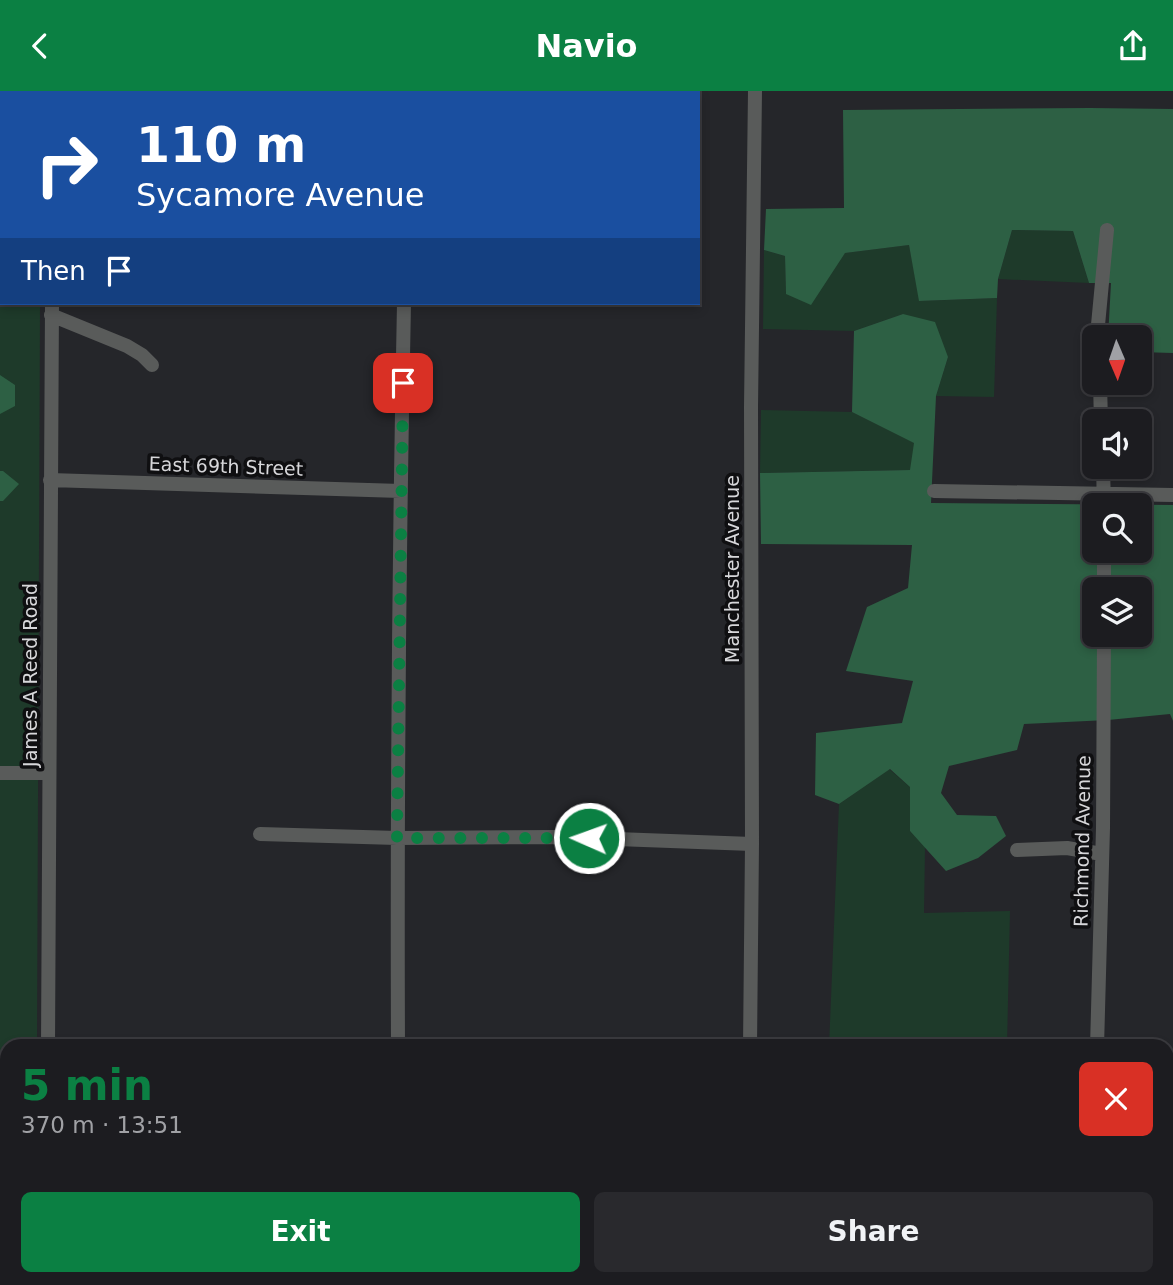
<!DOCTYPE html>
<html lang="en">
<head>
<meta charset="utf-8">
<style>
	:root { --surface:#1c1c20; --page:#29292d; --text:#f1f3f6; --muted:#a0a1a5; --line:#3a3a3e; --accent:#0b8043 }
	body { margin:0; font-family:"DejaVu Sans",sans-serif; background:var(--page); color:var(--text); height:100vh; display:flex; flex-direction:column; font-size:26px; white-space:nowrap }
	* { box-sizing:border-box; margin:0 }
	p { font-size:23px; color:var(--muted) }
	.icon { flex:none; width:38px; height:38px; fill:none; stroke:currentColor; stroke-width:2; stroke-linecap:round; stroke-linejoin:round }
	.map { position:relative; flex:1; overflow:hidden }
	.sheet { position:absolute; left:0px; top:948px; width:1174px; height:247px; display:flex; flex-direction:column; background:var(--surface); border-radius:21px 21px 0 0; box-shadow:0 4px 10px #0003,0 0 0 2px var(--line) }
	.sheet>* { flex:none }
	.banner { position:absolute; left:0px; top:0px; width:700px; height:214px; box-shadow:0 4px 10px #0003,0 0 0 2px var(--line); background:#1a4fa0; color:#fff; overflow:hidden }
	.needle { width:46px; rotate:178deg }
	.controls { position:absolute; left:1082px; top:234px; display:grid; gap:14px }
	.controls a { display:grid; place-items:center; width:70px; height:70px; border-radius:10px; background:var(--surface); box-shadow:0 4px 10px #0003,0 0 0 2px var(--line); font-size:35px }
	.pin { position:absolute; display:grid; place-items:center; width:60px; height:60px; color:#fff; margin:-30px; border-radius:14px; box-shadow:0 4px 10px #0006 }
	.me { position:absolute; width:77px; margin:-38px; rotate:272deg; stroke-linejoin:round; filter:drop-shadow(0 0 5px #0008) }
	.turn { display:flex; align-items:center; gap:24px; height:147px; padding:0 21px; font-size:32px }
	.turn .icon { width:91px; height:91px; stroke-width:2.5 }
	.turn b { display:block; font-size:49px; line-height:60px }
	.then { display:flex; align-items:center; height:66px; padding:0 21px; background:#0003; gap:14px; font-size:26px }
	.round { display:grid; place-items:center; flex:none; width:74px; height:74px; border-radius:10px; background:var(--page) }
	.overview { display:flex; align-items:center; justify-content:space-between; height:119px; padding:0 21px }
	h1 { font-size:42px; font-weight:800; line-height:52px; color:var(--accent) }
	.action { display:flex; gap:14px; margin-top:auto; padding:14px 21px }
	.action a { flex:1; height:80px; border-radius:10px; background:var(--accent); color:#fff; font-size:28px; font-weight:800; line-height:80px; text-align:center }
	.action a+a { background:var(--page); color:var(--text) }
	header { display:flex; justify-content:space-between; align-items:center; height:91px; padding:0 21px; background:var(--accent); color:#fff; font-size:32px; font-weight:800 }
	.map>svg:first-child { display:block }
	.green { fill:#1e3a2a }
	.forest { fill:#2d6044; fill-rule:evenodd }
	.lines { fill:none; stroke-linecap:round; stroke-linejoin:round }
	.minor { stroke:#595b5a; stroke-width:14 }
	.route { stroke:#0b8043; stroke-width:12; stroke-dasharray:0 21.6 }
	.labels { text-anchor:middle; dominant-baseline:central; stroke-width:7; stroke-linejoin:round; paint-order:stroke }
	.street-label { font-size:19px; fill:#d7d7da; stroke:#0f0f11 }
</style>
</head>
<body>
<header><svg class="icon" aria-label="back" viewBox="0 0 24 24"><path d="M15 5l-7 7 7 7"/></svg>Navio<svg class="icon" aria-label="share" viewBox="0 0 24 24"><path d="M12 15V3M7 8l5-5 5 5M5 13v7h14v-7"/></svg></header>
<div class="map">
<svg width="1173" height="1194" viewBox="0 0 1173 1194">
	<rect width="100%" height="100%" fill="#25262a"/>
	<path class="green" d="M0,0H40V2H2V212H40L37,955L7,956V1082H0Z
		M1012,139L1073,140L1089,192L998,188Z
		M909,154L920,210L997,207L994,306L936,305L948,266L903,223L854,240L763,238L764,159L785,165L786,203L845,162Z
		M761,319L852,321L915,352L911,379L760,382Z
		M889,678L910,696V740L925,756L924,822L1010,820L1007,955L829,956L839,713Z"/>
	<path class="forest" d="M1090,17L1173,18V262L1139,261V247H1108L1111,192H1089L1073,140L1012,139L998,188L997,207L919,210L909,154L845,162L811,214L786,203L785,165L764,159L766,118L844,117L843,19Z
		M903,223L935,231L948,266L936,305L931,412L1173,414V630L1170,623L1108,629L1024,633L1017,659L949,675L941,702L957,724L996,725L1006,745L978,767L946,780L910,740V696L890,678L839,713L815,704L816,642L902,632L913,590L846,580L867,516L908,497L912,454L761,453L760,382L910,379L914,352L852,321L854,240ZM1094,415H1139V460H1094ZM1094,499H1139V544H1094Z
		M0,284L15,294V315L0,323Z
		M0,380H3L19,393L3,410H0Z"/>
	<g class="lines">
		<path class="minor" d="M54,2V0
			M409,2V0
			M51,224L127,255L142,264L152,274
			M1098,247V234L1107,139
			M1100,292L1101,331
			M1103,376L1104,415
			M50,389L401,400
			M934,400L1173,404
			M1104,499V460
			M0,682H49
			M260,743L397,747L562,746L752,753
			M1017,759L1067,757L1102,763
			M48,956L52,212
			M398,956C397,708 399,460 404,212
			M750,956L752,753L751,316L755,0
			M1097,956L1103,737L1104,544
			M0,1098H7
			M1167,1105H1173
			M1094,1188V1194
			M47,1194V1188
			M749,1194V1188"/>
	</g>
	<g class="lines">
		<path class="route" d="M403,292L397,747H589"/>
	</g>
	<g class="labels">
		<g class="street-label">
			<text transform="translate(226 375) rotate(2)">East 69th Street</text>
			<text transform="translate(732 478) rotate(-90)">Manchester Avenue</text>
			<text transform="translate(30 584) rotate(-90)">James A Reed Road</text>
			<text transform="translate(1082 750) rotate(-89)">Richmond Avenue</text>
		</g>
	</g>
</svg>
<div class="controls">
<a><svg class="needle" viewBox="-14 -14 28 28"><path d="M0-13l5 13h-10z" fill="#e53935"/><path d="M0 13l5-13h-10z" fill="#a0a1a5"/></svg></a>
<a><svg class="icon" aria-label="sound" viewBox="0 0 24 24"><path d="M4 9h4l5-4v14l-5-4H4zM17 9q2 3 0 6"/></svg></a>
<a><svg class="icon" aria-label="search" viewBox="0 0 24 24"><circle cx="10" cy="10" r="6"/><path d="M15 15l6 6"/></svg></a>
<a><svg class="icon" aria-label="layers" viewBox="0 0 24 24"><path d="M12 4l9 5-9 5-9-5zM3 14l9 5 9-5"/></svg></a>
</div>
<div class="pin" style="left:403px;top:292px;background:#d93025"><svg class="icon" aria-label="arrive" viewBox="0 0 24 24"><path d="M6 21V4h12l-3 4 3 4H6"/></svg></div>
<svg class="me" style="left:589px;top:747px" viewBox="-20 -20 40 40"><circle r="17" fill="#0b8043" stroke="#fff" stroke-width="3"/><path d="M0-11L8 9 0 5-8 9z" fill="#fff"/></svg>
<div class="banner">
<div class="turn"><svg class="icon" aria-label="right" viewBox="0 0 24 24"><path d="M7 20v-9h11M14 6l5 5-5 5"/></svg><div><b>110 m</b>Sycamore Avenue</div></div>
<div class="then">Then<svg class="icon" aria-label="arrive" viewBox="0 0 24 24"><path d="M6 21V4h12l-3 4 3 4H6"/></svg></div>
</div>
<section class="sheet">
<div class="overview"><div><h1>5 min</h1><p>370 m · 13:51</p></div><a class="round" style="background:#d93025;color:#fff"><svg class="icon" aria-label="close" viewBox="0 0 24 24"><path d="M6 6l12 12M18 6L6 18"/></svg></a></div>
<div class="action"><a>Exit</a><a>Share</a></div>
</section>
</div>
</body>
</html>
